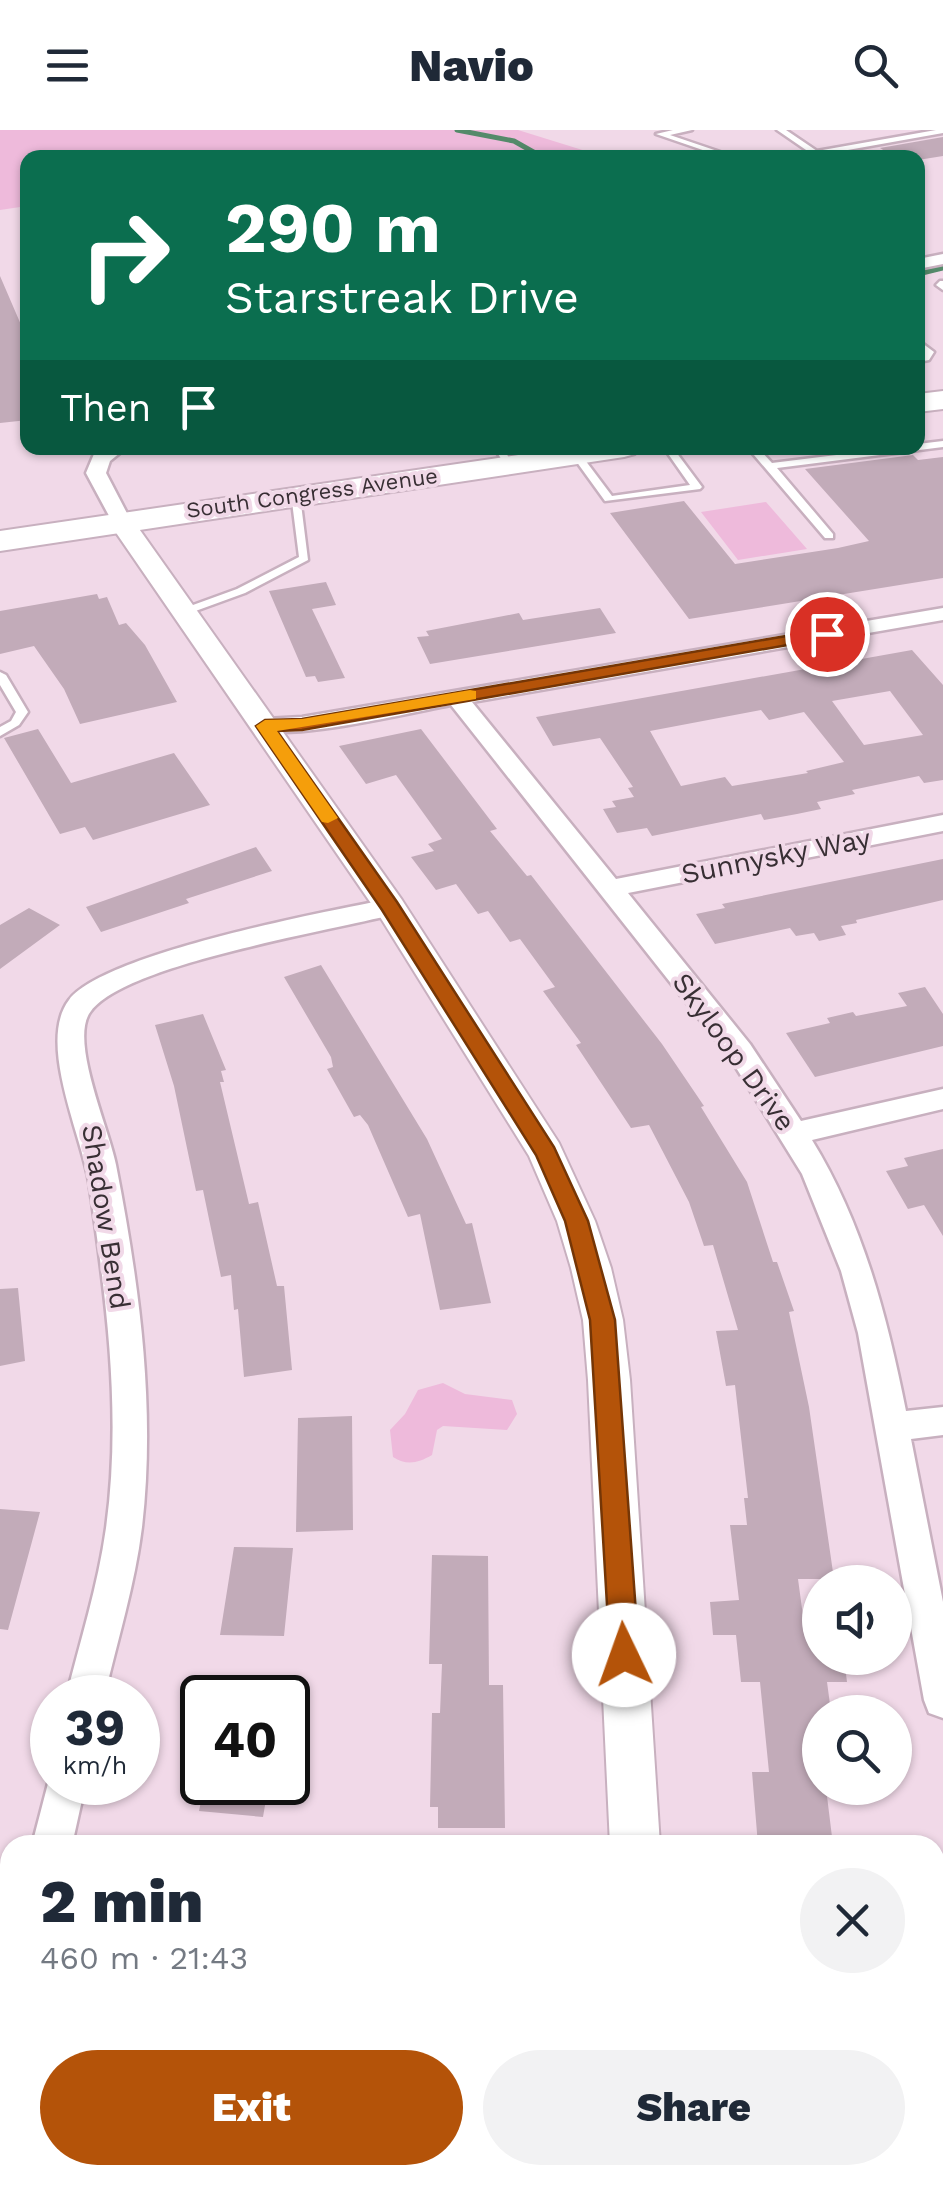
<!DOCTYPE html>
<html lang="en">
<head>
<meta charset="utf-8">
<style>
	:root { --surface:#fff; --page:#f2f2f3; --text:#1f2937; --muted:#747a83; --accent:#b45309 }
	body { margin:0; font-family:"Work Sans",sans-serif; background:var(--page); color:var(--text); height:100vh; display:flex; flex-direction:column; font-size:38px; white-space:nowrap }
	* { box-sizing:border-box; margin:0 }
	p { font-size:32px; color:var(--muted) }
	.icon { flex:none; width:55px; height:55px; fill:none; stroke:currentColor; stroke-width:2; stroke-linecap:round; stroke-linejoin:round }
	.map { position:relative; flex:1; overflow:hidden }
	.panel { position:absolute; left:0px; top:1705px; width:945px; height:350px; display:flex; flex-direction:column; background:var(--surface); border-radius:30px 30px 0 0; box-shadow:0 2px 8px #0004 }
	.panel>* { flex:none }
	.top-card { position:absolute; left:20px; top:20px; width:905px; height:305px; border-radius:20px; box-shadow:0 2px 8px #0004; background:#0b6e4f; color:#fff; overflow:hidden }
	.tools { position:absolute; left:802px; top:1435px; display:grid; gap:20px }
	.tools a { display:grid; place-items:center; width:110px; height:110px; border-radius:50%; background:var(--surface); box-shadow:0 2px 8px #0004; font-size:50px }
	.speed { position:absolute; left:30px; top:1545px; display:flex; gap:20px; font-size:50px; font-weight:700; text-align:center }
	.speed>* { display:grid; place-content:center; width:130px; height:130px; border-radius:50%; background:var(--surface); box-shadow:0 2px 8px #0004; line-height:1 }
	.speed small { font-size:25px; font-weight:400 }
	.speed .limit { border:5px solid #111; border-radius:15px; background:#fff; color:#111 }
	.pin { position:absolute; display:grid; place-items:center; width:85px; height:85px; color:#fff; margin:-42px; border:5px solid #fff; border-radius:50%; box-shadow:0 2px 10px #0007 }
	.me { position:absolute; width:110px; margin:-55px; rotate:357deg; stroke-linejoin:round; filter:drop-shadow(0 0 8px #0008) }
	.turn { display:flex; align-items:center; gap:35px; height:210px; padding:0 40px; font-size:45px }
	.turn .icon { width:130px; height:130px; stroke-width:2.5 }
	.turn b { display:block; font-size:70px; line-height:85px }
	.then { display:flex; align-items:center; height:95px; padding:0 40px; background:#0003; gap:20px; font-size:38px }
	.round { display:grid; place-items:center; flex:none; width:105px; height:105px; border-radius:52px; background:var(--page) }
	.headline { display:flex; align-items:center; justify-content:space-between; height:170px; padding:0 40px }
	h1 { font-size:60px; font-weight:800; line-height:75px }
	.button { display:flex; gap:20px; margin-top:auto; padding:20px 40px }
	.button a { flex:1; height:115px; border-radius:60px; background:var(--accent); color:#fff; font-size:40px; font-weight:800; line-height:115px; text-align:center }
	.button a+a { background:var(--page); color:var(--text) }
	header { display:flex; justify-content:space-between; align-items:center; height:130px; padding:0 40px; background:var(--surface); font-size:45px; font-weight:800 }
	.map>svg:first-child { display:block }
	.green { fill:#eebadb }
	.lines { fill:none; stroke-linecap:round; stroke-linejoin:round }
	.stream { stroke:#548a6a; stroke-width:5 }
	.building { fill:#c2abb9; fill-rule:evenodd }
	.service-casing { stroke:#c8b0bf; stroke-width:5 }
	.minor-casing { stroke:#c8b0bf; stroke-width:5 }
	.tertiary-casing { stroke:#c8b0bf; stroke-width:4 }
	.primary-casing { stroke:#c8b0bf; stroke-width:4 }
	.service { fill:#fff; fill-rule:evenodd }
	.minor { fill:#fff; fill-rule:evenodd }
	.tertiary { fill:#fff; fill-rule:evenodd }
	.primary { fill:#fff; fill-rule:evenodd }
	.route { fill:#b45309; stroke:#753606; stroke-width:2.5 }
	.slow { fill:#f59e0b }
	.labels { text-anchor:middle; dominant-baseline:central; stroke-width:8; stroke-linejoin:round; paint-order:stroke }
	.far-street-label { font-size:22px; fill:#382f34; stroke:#f1d9e8 }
	.street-label { font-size:28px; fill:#382f34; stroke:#f1d9e8 }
</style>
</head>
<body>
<header><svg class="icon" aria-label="menu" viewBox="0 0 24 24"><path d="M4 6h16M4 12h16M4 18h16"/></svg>Navio<svg class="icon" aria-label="search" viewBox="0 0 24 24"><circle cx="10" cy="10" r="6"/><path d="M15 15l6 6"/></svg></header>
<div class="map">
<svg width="943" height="2055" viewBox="0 0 943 2055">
	<rect width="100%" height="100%" fill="#f1d9e8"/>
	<path class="green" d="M0,0H518L605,27L28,28L27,76L0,80Z
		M766,372L807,419L738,430L701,382Z
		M443,1253L465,1264L512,1270L517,1284L507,1300L443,1296L437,1300L432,1325C418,1333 407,1336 393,1327L390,1300L405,1284L418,1260Z"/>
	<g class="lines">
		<path class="stream" d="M457,0L514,11L544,28
			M918,144L943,138"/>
	</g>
	<path class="building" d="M943,7V26L918,30L896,28L880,18Z
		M0,146L28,211V290L0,293Z
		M913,325L918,330L943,327V448L689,489L610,383L684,371L735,434L838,418L869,411L805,339Z
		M326,452L336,475L312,479L345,548L318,552L315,546L306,547L269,461Z
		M97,464L99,469L107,467L119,495L126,493L145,515L177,572L80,594L64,559L34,516L0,524V481Z
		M600,478L616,503L430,534L417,507L429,506L426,501L519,483L523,490Z
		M912,520L943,555V650L924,653L919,646L852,660L855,664L817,672L821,679L797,684L764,690L761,684L652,706L647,698L617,703L603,679L616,677L612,671L634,667L628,658L633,657L600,608L553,616L536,587ZM890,561L923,605L864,615L832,571ZM761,580L769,590L804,582L844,632L806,641L808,643L732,656L725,647L681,656L650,601Z
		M38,599L71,653L174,623L210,675L93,710L85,697L60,704L4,608Z
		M421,599L497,699L490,701L527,746L531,745L662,914L704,976L701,977L747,1052L773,1132H777L794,1181L789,1182L809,1277L834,1449H798L806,1508H820V1528H844L847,1552H827L831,1582H820V1658H826L833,1715H758L752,1642H769L760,1552H741L736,1505H713L710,1472L739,1470L730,1395H747L744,1368H748L735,1255L726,1256L716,1201L738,1200L713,1115L704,1116L689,1072L649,995L631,998L576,915L581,913L543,861L555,857L520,809L510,812L488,781L478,784L456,754L436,760L411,727L434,721L428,714L442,709L396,645L366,654L339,616Z
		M256,717L272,741L186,769L189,773L101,802L86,777Z
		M943,729V770L856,790L857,793L841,796L846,805L819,811L814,803L796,806L790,798L715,814L696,784L725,778L722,774Z
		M29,778L60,795L0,839V795Z
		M321,835L427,1009L466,1094L472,1093L491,1173L440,1180L420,1084L408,1087L368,995L360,985L354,987L327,939L333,937L331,927L284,847Z
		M925,857L943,884V916L815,947L786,903L830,893L827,888L853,882L856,886L907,876L898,863Z
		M203,884L226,940L221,941L224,952H220L249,1074L258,1072L277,1156H284L292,1240L244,1247L238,1179L234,1180L231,1145L221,1147L203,1060L196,1061L174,956L155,895Z
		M943,1019V1106L924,1075L908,1079L886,1041L908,1036L904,1028Z
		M18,1158L25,1231L0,1236V1159Z
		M352,1286L353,1400L296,1402L298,1288Z
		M0,1379L40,1382L8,1500L0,1499Z
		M234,1417L293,1418L284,1506L220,1505Z
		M432,1425L488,1426L489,1555H503L505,1698H438V1677H430L432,1583H440L442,1534H429Z
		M205,1652H269L263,1687L199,1681Z"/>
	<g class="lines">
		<g class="service-casing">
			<path id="service" d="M673,0H692L670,5L738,28H726L656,4Z
				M777,0H786L817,21L936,0H943V3L803,28H785L809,22Z
				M940,151H943V160L936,155Z
				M918,210L934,222L929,230L918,232V226L925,223L918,217Z
				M943,311V317L777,338L833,404V408H825L748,318H758L772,333L893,318H918V314Z
				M282,318H319C311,323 290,323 282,318Z
				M494,318H502L514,334L512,336H506Z
				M664,318H673L702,357L700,359L605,371L571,324L579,322L612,366L690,355Z
				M291,364L300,366L308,430L245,463L190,483H182V479L237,459L299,427Z
				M0,542L6,545L28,582L19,595L0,606V597L11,591L16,582L0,555Z"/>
		</g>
		<g class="minor-casing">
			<path id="minor" d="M943,124V134L918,139V129Z
				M104,318H126L110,331L106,343L131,391L128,395H114L86,343L94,324Z
				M943,478V490L472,572L616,749L943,685V701L628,763L750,914L801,991L943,959V979L812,1010C863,1093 887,1186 906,1281L943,1277V1305L911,1309L943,1472V1588L929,1583L924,1570L858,1203L841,1141L802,1044L730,928L451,575C417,581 273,616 253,596L265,589L302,587Z
				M390,769L399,771L403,777L399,783C336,800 127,833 91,881C68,909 110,1001 116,1035C139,1153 156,1277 142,1397C135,1455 117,1511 104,1568H66C80,1511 98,1456 106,1398C122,1283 106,1166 89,1052C81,1004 37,912 69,870C103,824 327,781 390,769Z
				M52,1638V1652H86L72,1715H32Z
				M10,1966V2045H27L26,2055H0V1970Z
				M279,2045H367L371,2055H283Z"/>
		</g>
		<g class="tertiary-casing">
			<path id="tertiary" d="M121,383L130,386L402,770L559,1013L595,1091L611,1138L623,1190L630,1250L660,1715H610L588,1250L583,1190L571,1138L557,1091L529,1026L377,782L108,391Z
				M943,2009V2055H801L806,2045H935V2011Z
				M625,2045H683V2055H625Z"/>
		</g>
		<g class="primary-casing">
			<path id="primary" d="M943,261V279L918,282V264Z
				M566,318H639L635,324L624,327L0,421V401Z"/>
		</g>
		<use href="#service" class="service"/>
		<use href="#minor" class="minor"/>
		<use href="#tertiary" class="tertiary"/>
		<use href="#primary" class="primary"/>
	</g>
	<path class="route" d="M827,499L835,504L833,507L302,600L277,601L397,772L554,1017L588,1091L615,1190L639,1525L635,1535L624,1539L614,1535L610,1525L590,1190L565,1091L536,1025L382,780L256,596L265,590L302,589Z"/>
	<path class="slow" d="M470,560L476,561V569L277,601L338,688L328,693L322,692L256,596L265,590L302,589Z"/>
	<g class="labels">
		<g class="far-street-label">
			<text transform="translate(312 363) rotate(-8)">South Congress Avenue</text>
		</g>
		<g class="street-label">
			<text transform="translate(776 726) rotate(-11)">Sunnysky Way</text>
			<text transform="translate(734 922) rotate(54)">Skyloop Drive</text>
			<text transform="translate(106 1087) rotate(81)">Shadow Bend</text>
		</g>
	</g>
</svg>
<div class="tools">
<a><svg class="icon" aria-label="sound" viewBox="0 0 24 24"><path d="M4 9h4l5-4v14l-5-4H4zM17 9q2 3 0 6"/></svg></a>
<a><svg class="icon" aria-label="search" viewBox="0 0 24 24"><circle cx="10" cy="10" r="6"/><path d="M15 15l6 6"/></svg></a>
</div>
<div class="speed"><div>39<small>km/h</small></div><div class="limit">40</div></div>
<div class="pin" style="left:827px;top:504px;background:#d93025"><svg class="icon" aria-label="arrive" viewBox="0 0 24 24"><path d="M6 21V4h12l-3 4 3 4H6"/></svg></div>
<svg class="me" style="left:624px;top:1525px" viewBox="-20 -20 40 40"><circle r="19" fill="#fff"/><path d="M0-13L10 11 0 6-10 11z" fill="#b45309"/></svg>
<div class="top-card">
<div class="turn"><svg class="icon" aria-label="right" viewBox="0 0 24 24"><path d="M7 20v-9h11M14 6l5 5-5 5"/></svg><div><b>290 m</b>Starstreak Drive</div></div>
<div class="then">Then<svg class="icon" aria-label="arrive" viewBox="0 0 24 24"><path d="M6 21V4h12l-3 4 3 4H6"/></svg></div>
</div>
<section class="panel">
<div class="headline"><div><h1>2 min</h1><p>460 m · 21:43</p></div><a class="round"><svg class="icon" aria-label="close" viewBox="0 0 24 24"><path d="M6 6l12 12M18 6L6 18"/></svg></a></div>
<div class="button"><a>Exit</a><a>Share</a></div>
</section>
</div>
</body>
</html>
